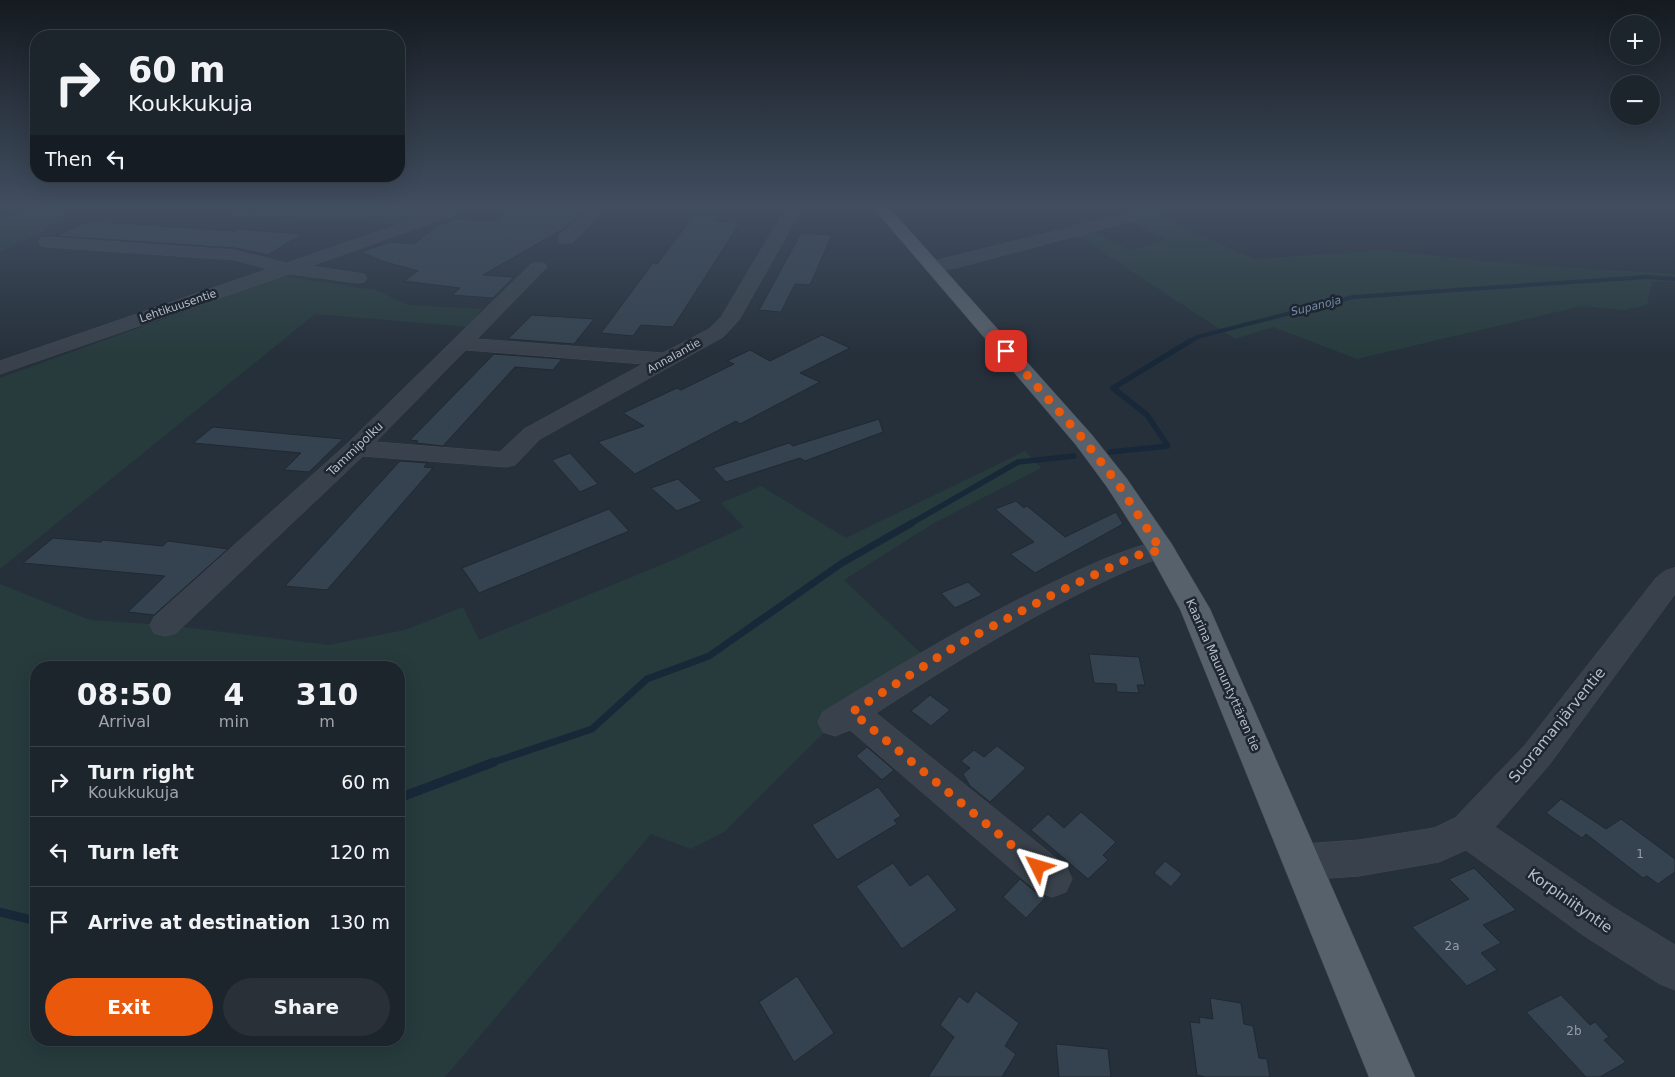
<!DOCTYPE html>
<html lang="en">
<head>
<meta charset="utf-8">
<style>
	:root { --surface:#1c242c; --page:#293038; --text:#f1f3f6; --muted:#a0a4a9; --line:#3a4148; --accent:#ea580c }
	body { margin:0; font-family:"DejaVu Sans",sans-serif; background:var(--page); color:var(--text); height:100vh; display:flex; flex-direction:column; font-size:19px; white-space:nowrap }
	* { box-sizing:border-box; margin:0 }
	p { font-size:16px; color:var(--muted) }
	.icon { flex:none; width:28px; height:28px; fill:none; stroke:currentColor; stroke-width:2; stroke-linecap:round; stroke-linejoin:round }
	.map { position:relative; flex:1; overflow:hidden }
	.side { position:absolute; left:30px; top:661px; width:375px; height:385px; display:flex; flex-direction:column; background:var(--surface); border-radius:20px; box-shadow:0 5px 20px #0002,0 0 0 1px var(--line) }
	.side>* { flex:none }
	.top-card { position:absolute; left:30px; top:30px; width:375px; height:152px; border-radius:20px; box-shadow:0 5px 20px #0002,0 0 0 1px var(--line); background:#1c242c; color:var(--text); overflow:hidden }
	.fabs { position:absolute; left:1610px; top:15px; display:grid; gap:10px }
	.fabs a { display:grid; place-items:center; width:50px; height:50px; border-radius:50%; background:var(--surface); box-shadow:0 5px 20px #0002,0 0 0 1px var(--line); font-size:25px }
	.pin { position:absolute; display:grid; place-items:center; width:42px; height:42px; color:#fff; margin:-21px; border-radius:10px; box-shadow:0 2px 8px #0006 }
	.me { position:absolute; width:55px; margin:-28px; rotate:310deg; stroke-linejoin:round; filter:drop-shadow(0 0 4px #0008) }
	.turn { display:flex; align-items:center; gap:18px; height:105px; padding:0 15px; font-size:22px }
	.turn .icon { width:65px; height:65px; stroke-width:2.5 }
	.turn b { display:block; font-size:35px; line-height:42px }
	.then { display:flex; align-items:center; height:48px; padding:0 15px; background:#0003; gap:10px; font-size:19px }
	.eta { display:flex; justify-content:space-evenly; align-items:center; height:85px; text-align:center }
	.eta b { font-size:30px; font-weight:800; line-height:35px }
	.cta { display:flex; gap:10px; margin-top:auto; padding:10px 15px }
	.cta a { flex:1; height:58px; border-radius:30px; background:var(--accent); color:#fff; font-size:20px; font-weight:800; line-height:58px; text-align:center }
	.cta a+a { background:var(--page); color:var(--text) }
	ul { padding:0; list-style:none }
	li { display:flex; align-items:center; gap:15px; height:70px; padding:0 15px; border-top:1px solid var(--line) }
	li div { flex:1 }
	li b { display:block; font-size:19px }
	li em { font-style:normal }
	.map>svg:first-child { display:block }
	.green { fill:#273b3c; fill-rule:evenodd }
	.water { fill:#192838 }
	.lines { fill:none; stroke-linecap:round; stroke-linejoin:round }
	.stream-far3 { stroke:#192838; stroke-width:4 }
	.stream-far2 { stroke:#192838; stroke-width:5.5 }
	.stream-far1 { stroke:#192838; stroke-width:7 }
	.stream { stroke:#192838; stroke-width:9 }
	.building { fill:#35424f; stroke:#202933 }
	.minor-casing { stroke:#424b55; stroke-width:1 }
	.major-casing { stroke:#424b55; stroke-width:1 }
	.minor { fill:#39424c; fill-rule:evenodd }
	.major { fill:#57616c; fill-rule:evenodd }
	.route { stroke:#ea580c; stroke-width:9; stroke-dasharray:0 16.2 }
	.labels { text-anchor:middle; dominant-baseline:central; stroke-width:5; stroke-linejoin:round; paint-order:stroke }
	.far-street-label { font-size:11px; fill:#b5bdc7; stroke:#1e2731 }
	.far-water-label { font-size:11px; font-style:italic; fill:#718aa3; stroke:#1e2731 }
	.street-label { font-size:12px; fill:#b5bdc7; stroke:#1e2731 }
	.near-number-label { font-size:12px; fill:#949da8 }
	.near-street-label { font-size:15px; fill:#b5bdc7; stroke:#1e2731 }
</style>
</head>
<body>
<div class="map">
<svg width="1675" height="1077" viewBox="0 0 1675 1077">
	<rect width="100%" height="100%" fill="#26303b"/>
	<path class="green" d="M0,205H469L418,224L73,209L42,232L0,252Z
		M1156,215L1254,259L1382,250L1526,265L1675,274V282L1652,281L1647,305L1624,310L1582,306L1357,359L1273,327L1235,339L1076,235L1089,230L1130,250L1167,240L1129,221Z
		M282,276L375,290L408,305L482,309L468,327L315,314L0,569V378Z
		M1025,451L1041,468L934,523L844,580L930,662L835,722L724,832L691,849L651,834L445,1077H0V584L90,620L165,625L329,645L405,630L463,607L479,640L673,560L744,527L721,503L761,486L846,538ZM36,668H399V1040H36Z"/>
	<path class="water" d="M0,205H34L0,219Z"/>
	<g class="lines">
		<path class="stream-far3" d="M1188,343L1197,337L1353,297L1647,277L1675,279"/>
		<path class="stream-far2" d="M1110,452L1168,446L1147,415L1113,388L1190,341
			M910,524L1018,462L1074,456"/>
		<path class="stream-far1" d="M491,763L592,729L647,679L709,656L842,563L912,523"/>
		<path class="stream" d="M399,798L494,762
			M0,912L36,921"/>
	</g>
	<path class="building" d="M516,205H591L565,228L483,275L514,277L493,298L452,295L460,288L404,281L418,271L382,261L361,252L390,242L414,244L442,222L447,223L452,219L496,221Z
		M695,214L720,215L715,221L740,223L673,327L641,325L633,336L601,333L653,263L657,264Z
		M88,221L234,231L237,229L302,234L268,255L235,248L57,236Z
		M801,233L832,235L810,285L795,284L781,312L759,310Z
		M532,315L594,319L574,344L508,339Z
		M822,335L850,348L800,373L820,382L740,424L736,421L635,474L598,442L644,426L623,413L677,388L681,390L734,364L727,361L750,350L770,361Z
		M494,354L562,359L553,370L515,367L443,446L416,443L418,441L410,440Z
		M879,419L883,432L805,461L800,458L726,482L713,468L789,443L793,446Z
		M213,427L343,439L309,472L284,470L301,453L193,443Z
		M570,453L598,484L580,492L552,460Z
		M400,461L427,463L424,467L433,468L327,590L285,586Z
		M678,479L702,501L677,511L651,488Z
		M1016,501L1024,508L1027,506L1065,537L1116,512L1123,524L1035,573L1010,554L1034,542L995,509Z
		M609,509L629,531L479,593L462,568Z
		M53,538L101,542L103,540L163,546L168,541L228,549L154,615L128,612L165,576L23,563Z
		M968,582L982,595L955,608L941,593Z
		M1089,654L1139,657L1145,685H1137L1139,693L1117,692L1116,684L1094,683Z
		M930,695L950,710L931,726L911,711Z
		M997,746L1026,768L990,802L970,786L963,774L970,768L961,761L974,750L984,757Z
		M867,747L894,770L882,780L856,756Z
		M878,787L901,816L894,820L897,824L837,860L812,825Z
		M1561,799L1606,829L1621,819L1675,859V872L1658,884L1647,876L1643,878L1586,834L1582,838L1546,813Z
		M1081,812L1116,842L1103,855L1108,860L1088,879L1031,830L1048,814L1064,828Z
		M1165,861L1182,874L1171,887L1154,873Z
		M893,863L910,886L928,874L957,910L902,949L856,886Z
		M1474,868L1516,910L1483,925L1501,943L1481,953L1497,970L1467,986L1412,927L1469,899L1449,879Z
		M1020,879L1037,893L1046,897L1026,918L1003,897Z
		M797,976L834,1033L794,1062L759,1002Z
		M976,991L1019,1023L1005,1046L1016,1054L1002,1077H928L954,1037L940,1025L959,996L968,1003Z
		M1561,995L1590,1025L1595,1022L1609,1037L1604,1040L1626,1062L1600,1077H1586L1526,1012Z
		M1210,998L1241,1003L1244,1024L1253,1026L1259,1058L1267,1059L1270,1077H1205L1197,1075L1190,1022L1200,1023L1199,1017L1213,1019Z
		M1056,1044L1108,1049L1111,1077H1059Z"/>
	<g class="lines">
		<g class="minor-casing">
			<path id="minor" d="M455,205H477L474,208L311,266L364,274L367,278L364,282L358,283L289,274L0,374V361L268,269L235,260L47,247L41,246L39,242L41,238L47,237L235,250L286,263Z
				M593,205H610L572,243H560L558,239L560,235Z
				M788,205H804L739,320L723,337L540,439L515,465L506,467L363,456L176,633L165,636L154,633L150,625L154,617L348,443L532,263H544L547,267L477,339L663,353L709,329L721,317ZM466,350L643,364L524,429L500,452L376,442Z
				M1161,205H1186L1183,208L959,267L933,272L927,271L924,267L927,263Z
				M1161,540L1171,543L1175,549L1171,555C1137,564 1107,580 1076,595C1007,630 941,671 876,713L1066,866L1072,879L1066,892L1052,897L1038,892L850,730L835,736L823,732L818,722L823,712C898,666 972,621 1052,583C1087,566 1122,550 1161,540Z
				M1675,568V594L1549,765L1495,827L1613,907L1675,945V990L1660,984L1583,935L1466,850L1439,862L1359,876L1302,880L1288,875L1282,862L1288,849L1302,844L1359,840L1434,828L1455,818L1525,745L1656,578L1665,571Z"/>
		</g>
		<g class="major-casing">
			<path id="major" d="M871,205H887L1092,435L1127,479L1171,543L1210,609L1415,1077H1369L1180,609L1147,549L1107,487L1076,445Z"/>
		</g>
		<use href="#minor" class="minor"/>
		<use href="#major" class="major"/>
	</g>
	<linearGradient id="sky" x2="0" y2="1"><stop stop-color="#151a20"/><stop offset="0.58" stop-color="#414e60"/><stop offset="1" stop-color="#414e60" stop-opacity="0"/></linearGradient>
	<rect width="1675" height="355" fill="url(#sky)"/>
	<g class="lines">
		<path class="route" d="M1006,351L1084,440L1118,484L1161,550L1134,556L1054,594L957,645L852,712L1038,867"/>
	</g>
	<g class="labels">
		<g class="far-street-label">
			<text transform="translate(178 306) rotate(-19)">Lehtikuusentie</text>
			<text transform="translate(674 356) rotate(-29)">Annalantie</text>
		</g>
		<g class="far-water-label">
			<text transform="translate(1316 306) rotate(-14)">Supanoja</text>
		</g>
		<g class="street-label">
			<text transform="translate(355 449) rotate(-44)">Tammipolku</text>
			<text transform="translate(1223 675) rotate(66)">Kaarina Maununtyttären tie</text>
		</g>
		<g class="near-number-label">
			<text x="1640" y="854">1</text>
			<text x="1452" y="946">2a</text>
			<text x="1574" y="1031">2b</text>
		</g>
		<g class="near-street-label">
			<text transform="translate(1557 725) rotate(-51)">Suoramanjärventie</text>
			<text transform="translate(1570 901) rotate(35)">Korpiniityntie</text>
		</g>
	</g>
</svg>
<div class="fabs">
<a>+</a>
<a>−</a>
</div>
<div class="pin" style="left:1006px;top:351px;background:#d93025"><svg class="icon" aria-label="arrive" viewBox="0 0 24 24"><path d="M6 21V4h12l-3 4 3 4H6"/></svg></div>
<svg class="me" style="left:1038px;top:867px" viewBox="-20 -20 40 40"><path d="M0-17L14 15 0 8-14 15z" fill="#ea580c" stroke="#fff" stroke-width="4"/></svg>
<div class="top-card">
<div class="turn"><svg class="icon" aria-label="right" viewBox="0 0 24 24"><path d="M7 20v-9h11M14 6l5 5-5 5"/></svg><div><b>60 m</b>Koukkukuja</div></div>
<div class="then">Then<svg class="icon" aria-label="left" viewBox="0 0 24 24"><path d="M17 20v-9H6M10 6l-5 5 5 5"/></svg></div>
</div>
<section class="side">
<div class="eta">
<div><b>08:50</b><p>Arrival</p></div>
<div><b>4</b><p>min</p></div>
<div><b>310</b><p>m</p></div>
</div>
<ul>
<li><svg class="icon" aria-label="right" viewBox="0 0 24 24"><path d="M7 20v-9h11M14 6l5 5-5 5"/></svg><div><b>Turn right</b><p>Koukkukuja</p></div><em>60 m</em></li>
<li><svg class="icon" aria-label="left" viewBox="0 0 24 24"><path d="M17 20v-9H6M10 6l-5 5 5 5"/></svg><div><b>Turn left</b></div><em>120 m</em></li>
<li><svg class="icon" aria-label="arrive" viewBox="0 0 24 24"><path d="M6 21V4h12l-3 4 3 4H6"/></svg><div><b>Arrive at destination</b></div><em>130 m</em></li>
</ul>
<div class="cta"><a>Exit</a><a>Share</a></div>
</section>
</div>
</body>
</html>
